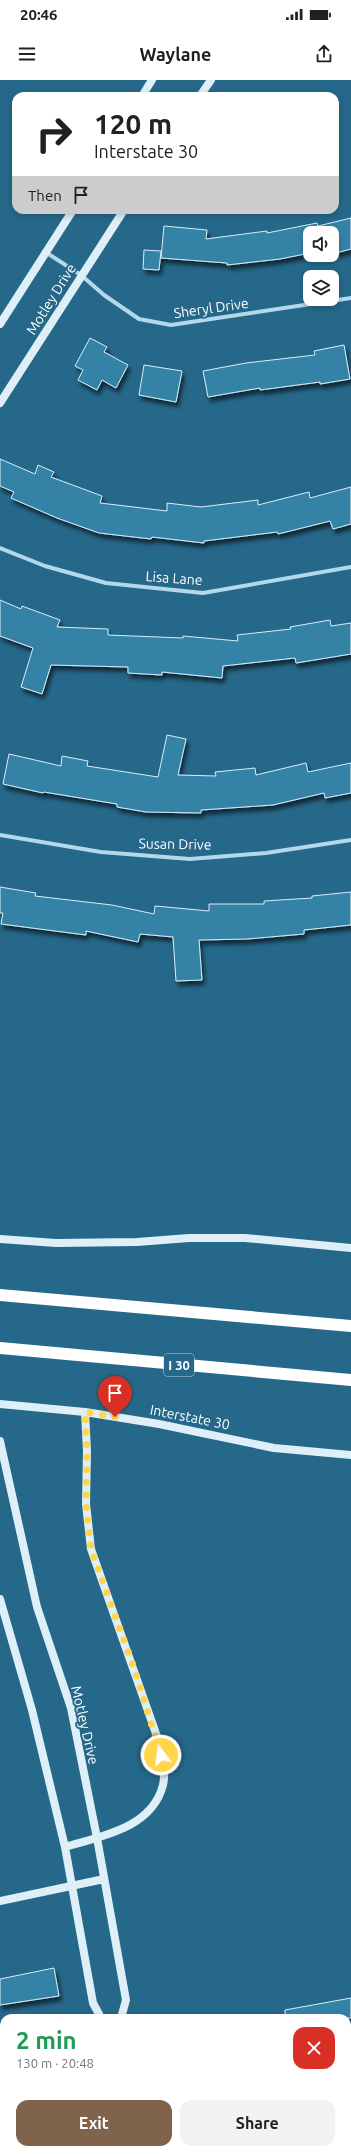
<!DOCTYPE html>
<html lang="en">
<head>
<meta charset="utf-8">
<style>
	:root { --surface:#fff; --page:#f2f2f2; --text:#202124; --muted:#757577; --accent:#7f634a }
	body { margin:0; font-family:Ubuntu,sans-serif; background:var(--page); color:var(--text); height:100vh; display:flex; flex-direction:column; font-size:15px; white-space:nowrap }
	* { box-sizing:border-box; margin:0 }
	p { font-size:13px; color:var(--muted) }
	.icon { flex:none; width:22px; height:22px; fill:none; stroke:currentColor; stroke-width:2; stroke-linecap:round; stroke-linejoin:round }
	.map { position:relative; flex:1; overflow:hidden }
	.sheet { position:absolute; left:0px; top:1934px; width:351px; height:140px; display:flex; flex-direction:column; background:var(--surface); border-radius:12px 12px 0 0; box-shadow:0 2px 6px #0003 }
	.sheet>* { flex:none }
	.guide { position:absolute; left:12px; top:12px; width:327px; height:122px; border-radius:12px; box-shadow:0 2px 6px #0003; background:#fff; color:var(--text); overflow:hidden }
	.fabs { position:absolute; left:303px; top:146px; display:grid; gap:8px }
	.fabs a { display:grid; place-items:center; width:36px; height:36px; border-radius:8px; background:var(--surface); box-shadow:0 2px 6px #0003; font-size:20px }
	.pin { position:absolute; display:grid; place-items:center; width:34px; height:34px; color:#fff; margin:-41px -17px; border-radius:50% 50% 50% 0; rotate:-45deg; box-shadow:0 0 4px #0007 }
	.pin .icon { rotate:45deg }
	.me { position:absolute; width:44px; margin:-22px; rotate:345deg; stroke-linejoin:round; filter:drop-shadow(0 0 3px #0008) }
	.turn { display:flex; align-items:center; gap:14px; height:84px; padding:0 16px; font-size:18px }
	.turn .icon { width:52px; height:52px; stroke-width:2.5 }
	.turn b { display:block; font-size:28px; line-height:34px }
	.then { display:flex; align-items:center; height:38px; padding:0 16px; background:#0003; gap:8px; font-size:15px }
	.round { display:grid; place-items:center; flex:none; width:42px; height:42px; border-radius:12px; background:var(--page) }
	.headline { display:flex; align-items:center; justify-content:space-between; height:68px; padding:0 16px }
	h1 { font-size:24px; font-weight:700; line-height:30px; color:#1e9e55 }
	.cta { display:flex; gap:8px; margin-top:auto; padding:8px 16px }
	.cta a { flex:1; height:46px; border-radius:12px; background:var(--accent); color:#fff; font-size:16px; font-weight:700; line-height:46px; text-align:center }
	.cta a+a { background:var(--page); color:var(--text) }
	.status { display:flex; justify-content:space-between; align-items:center; height:28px; padding:0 20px; background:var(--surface); direction:ltr }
	.status svg { height:11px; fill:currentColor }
	header { display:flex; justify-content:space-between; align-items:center; height:52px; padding:0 16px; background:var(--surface); font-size:18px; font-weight:700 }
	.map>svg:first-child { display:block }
	.building { fill:#3682a7; stroke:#d7edf7; filter:url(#shadow) }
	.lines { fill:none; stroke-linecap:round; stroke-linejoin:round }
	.minor { stroke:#b3d8ea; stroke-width:4 }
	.secondary { stroke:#deeff8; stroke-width:8 }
	.motorway { stroke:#fff; stroke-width:12 }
	.route { stroke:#ffd54a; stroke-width:7; stroke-dasharray:0 12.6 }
	.labels { text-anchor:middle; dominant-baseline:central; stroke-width:4; stroke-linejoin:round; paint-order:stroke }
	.shield { fill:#26688a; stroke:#bed2dc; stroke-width:1 }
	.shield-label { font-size:13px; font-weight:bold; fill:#fff }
	.street-label { font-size:14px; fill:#fff; stroke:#26688a }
</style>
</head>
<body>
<div class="status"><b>20:46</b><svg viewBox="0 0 49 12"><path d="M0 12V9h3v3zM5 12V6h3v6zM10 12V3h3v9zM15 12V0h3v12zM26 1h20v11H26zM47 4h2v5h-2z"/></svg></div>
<header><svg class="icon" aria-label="menu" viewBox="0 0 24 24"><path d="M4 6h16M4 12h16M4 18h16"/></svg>Waylane<svg class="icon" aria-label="share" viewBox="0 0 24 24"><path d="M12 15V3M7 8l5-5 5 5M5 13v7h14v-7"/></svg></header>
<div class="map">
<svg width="351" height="2074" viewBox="0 0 351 2074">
	<defs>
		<filter id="shadow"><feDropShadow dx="2.5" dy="4.5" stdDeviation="2" flood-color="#0009"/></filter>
	</defs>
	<rect width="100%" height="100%" fill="#26688a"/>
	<path class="building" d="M351,138V169L336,173L335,168H332V153H310V173L280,179L227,185V183L161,178L164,146L207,150L206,159L267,151V153L317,143L318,146Z
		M144,170L161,171L159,190L143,189Z
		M90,258L107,267L104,272L128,285L116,308L102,300L97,310L78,300L83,290L75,286Z
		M344,265L350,299L320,304V302L260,310V308L208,317L203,291L246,283L315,275L314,271Z
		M144,285L182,291L176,322L139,315Z
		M0,379L35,394L38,385L54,392L51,397L102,416L100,423L167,431V423L201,427L258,420V425L309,412L310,418L351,407V444L333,449L330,441L278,454L277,452L204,461V463L152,457L151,459L99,453L57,438L11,418L14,412L0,406Z
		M0,520L21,529L22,526L60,540L57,547L108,549V555L183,558V556L238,561L237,555L291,549L290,547L330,540L331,546L351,543V574L296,583L295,578L223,586L222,598L162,592V595L128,593V587L51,585L42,614L21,607L33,568L0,556Z
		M167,655L186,659L178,695L216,696L215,692L255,688L256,695L306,683L308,692L351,683V713L325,718L324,713L273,725L201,730V733L146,732L117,727V724L44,712L43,713L3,704L9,674L61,686L62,676L88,681L87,686L158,697Z
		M0,807L36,813L35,816L112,825L154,834L155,826L209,831V824H264V821L312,818V816L351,812V845L304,850V854L247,859L199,860L202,900L176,901L173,857L140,854L138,862L86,851V855L1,844L3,833H0Z
		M54,1888L59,1916L0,1925V1899Z
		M351,1918V1938H285V1930Z"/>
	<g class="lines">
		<path class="minor" d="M47,173L81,195L104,215L139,239L171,245L351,218
			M0,468L45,486L106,503L203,513L351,487
			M0,755L101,772L190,779L266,773L351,760
			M0,1981H4
			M347,2018L351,2017
			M297,2070V2074"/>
		<path class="secondary" d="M142,16L152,0
			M200,16L211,0
			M0,244L73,130
			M0,323L124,130
			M0,1159L56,1163L137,1162L189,1158H245L351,1168
			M0,1324L85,1332L159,1344L274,1368L351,1375
			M0,1361L37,1527L71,1628L97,1758L126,1920L121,1938
			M0,1519L32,1630L65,1767L93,1923L101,1938
			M65,1767C102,1756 152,1748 163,1705C166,1693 162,1677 160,1665L91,1469L86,1424L87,1371L85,1332
			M0,1821L104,1799
			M135,2070L136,2074"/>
		<path class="motorway" d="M0,1215L351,1246
			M0,1268L351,1300"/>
	</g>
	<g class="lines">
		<path class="route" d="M115,1337L85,1332L87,1371L86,1424L91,1469L134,1588L161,1675"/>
	</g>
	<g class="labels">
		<rect class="shield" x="164" y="1274" width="30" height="22" rx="3"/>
		<g class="shield-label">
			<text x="179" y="1285">I 30</text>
		</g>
		<g class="street-label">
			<text transform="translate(51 219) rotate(-58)">Motley Drive</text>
			<text transform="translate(211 228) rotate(-8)">Sheryl Drive</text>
			<text transform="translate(174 498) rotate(4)">Lisa Lane</text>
			<text transform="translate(175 764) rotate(1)">Susan Drive</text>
			<text transform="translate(190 1337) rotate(11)">Interstate 30</text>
			<text transform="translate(85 1645) rotate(77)">Motley Drive</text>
		</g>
	</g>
</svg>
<div class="fabs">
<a><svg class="icon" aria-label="sound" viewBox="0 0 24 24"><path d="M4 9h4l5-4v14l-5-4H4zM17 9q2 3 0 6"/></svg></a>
<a><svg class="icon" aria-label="layers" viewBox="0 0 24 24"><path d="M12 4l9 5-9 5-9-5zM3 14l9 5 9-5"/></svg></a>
</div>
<div class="pin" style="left:115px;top:1337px;background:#d93025"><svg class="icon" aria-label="arrive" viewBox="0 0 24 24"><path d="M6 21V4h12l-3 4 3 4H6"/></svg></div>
<svg class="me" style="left:161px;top:1675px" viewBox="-20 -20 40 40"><circle r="17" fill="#ffd54a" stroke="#fff" stroke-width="3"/><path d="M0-11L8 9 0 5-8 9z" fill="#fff"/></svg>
<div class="guide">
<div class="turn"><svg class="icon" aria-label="right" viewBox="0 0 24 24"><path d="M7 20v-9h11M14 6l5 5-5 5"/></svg><div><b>120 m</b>Interstate 30</div></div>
<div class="then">Then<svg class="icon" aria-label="arrive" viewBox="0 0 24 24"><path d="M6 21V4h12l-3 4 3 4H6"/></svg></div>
</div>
<section class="sheet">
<div class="headline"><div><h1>2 min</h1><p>130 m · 20:48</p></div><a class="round" style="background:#d93025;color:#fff"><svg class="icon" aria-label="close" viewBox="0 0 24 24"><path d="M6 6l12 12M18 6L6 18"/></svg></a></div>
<div class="cta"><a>Exit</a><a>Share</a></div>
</section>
</div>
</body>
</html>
